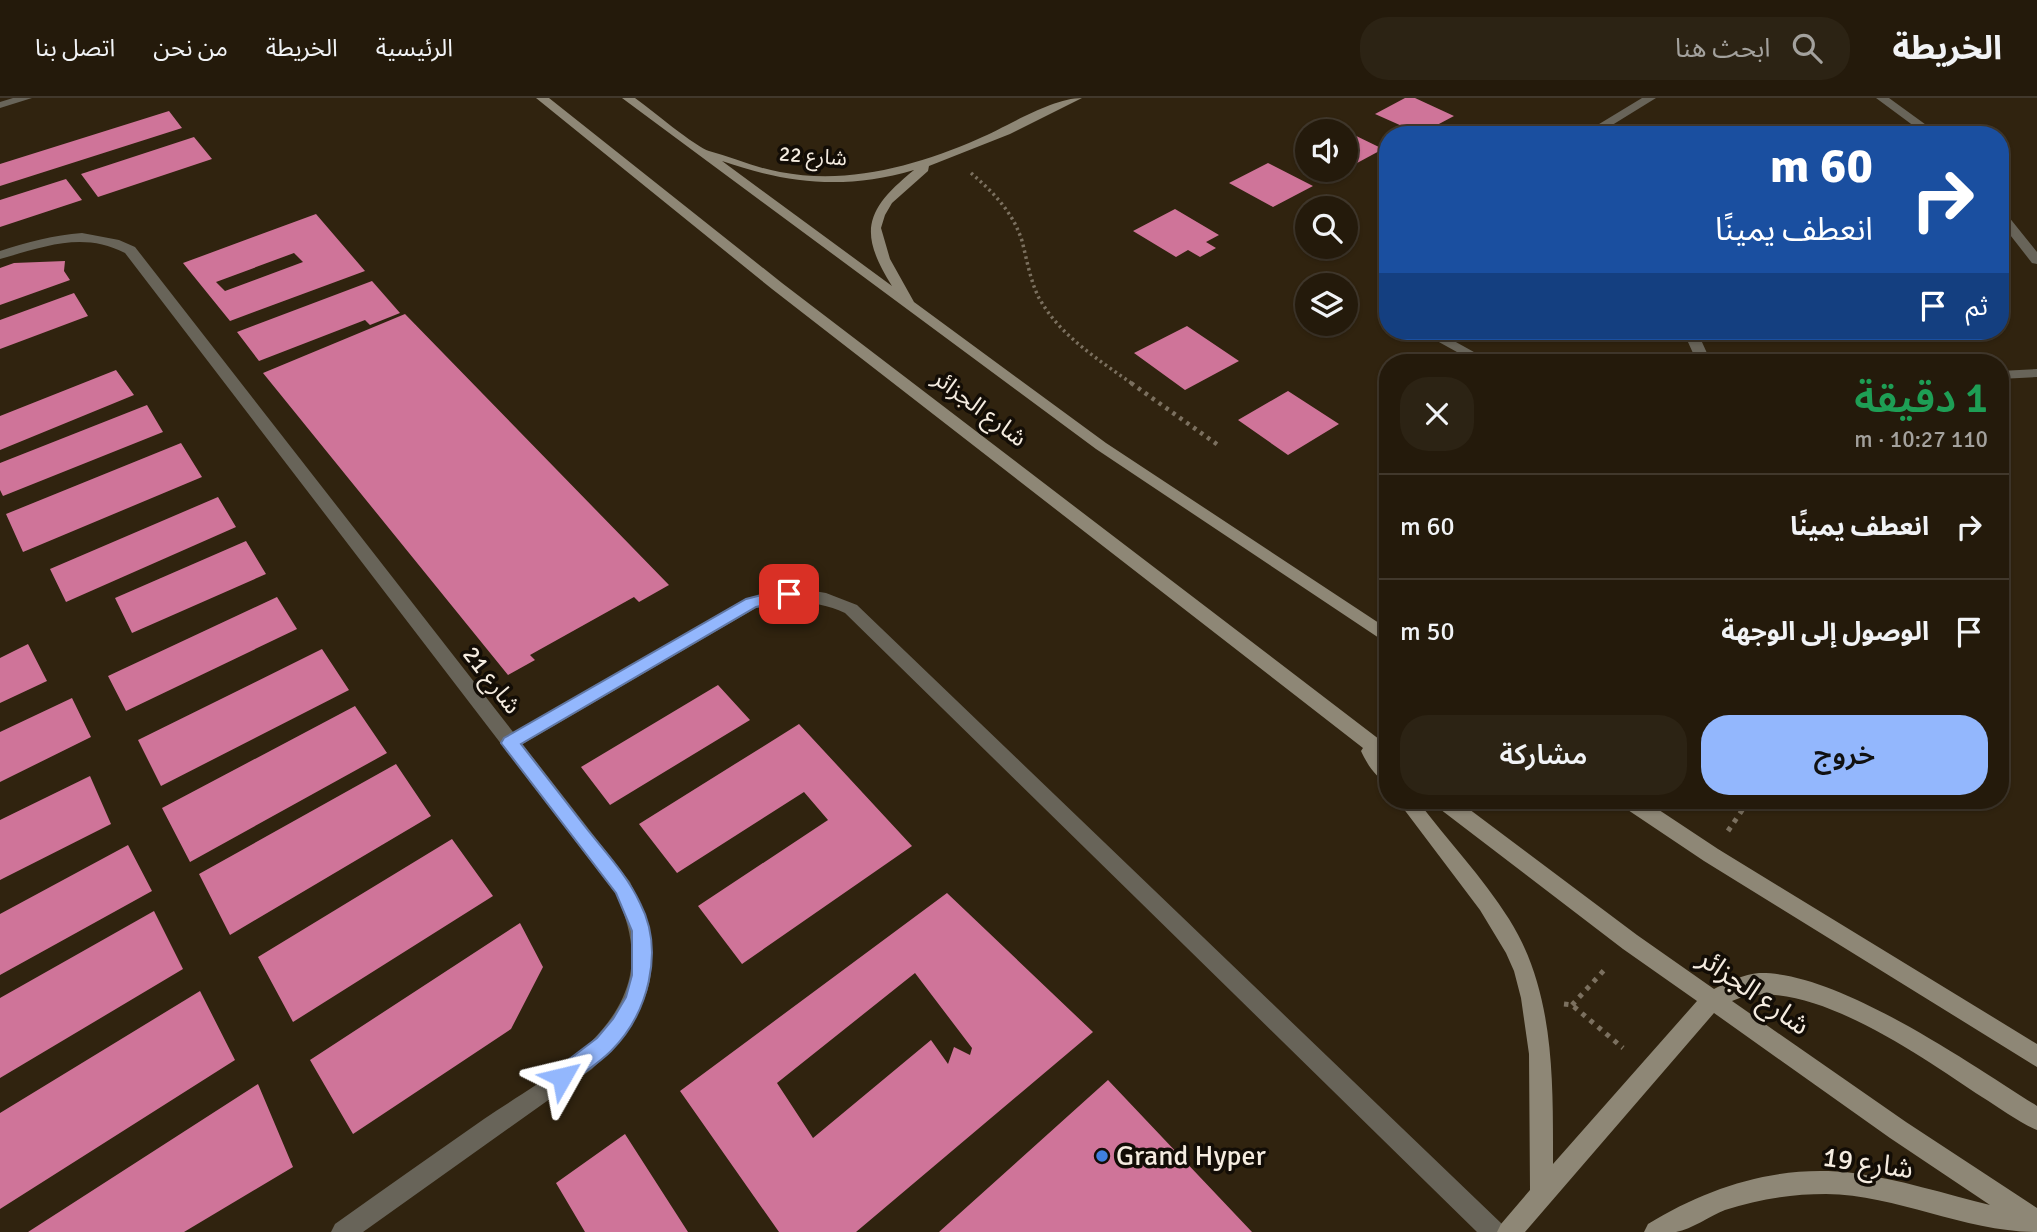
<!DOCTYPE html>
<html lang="ar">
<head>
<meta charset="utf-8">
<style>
	:root { --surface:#241a0b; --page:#2c2314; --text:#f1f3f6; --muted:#a3a19d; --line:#41382c; --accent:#93b7fd }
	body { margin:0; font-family:Signika,"Noto Sans Arabic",sans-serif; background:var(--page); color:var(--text); direction:rtl; height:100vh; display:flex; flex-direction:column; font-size:26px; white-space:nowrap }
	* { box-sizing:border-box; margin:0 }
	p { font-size:23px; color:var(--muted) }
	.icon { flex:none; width:38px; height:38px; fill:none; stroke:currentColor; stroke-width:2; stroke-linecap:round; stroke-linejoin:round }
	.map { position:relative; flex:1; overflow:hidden; direction:ltr }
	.panel { position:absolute; left:1379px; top:256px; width:630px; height:455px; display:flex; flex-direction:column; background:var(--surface); border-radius:28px; box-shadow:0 2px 5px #0004,0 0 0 2px var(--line); direction:rtl }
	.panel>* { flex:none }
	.top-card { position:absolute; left:1379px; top:28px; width:630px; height:214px; border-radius:28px; box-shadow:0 2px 5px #0004,0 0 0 2px var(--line); direction:rtl; background:#1a4fa0; color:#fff; overflow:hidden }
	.controls { position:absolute; left:1295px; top:21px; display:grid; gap:14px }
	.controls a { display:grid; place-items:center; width:63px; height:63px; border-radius:50%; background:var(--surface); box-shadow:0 2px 5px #0004,0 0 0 2px var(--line); font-size:35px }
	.pin { position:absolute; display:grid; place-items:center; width:60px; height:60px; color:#fff; margin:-30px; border-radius:14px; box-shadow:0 4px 10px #0006 }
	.me { position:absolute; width:77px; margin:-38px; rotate:53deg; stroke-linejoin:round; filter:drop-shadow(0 0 5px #0008) }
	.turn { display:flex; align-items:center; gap:24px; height:147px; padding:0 21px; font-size:32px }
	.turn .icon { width:91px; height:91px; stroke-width:2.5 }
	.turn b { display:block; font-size:49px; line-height:60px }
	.then { display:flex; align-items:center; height:66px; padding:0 21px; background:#0003; gap:14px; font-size:26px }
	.round { display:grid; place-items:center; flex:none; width:74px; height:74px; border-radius:28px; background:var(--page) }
	.head { display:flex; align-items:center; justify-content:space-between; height:119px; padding:0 21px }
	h1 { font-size:42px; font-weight:600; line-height:52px; color:#1e9e55 }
	.action { display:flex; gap:14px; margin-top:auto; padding:14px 21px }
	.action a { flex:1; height:80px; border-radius:28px; background:var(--accent); color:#111; font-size:28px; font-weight:600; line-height:80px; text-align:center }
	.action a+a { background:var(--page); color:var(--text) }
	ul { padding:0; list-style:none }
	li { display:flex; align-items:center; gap:21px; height:105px; padding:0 21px; border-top:2px solid var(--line) }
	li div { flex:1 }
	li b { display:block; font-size:26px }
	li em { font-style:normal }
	header { display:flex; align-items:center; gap:42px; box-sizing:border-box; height:98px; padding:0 35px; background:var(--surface); border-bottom:2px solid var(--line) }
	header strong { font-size:33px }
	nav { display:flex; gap:38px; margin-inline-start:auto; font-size:24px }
	.search { width:490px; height:63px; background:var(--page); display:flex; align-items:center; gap:18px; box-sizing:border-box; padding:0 24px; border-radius:28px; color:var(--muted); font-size:26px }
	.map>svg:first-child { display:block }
	.building { fill:#cf7499; fill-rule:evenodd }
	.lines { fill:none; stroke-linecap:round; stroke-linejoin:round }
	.path-far2 { stroke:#7b705f; stroke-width:3.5; stroke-dasharray:2.5 3.5; stroke-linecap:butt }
	.path-far1 { stroke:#7b705f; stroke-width:4.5; stroke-dasharray:3.5 5; stroke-linecap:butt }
	.path { stroke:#7b705f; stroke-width:5; stroke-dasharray:4.5 6; stroke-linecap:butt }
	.lane { fill:#686459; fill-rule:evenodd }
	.street { fill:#686459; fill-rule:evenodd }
	.secondary { fill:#8e8776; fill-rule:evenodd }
	.route { fill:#93b7fd; stroke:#6077a4; stroke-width:2 }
	.shop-dot { fill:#3f7fe0; stroke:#130d06; stroke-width:2.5 }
	.labels { text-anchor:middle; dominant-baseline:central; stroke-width:7; stroke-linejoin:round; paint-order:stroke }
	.far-street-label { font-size:21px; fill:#f5ece0; stroke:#130d06 }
	.street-label { font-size:24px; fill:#f5ece0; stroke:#130d06 }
	.near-street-label { font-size:28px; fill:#f5ece0; stroke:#130d06 }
	.near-poi-label { font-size:28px; fill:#f5ece0; stroke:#130d06; text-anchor:start }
</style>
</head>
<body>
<header>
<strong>الخريطة</strong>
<div class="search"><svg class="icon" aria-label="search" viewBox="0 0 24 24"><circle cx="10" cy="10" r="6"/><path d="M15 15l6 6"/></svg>ابحث هنا</div>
<nav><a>الرئيسية</a><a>الخريطة</a><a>من نحن</a><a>اتصل بنا</a></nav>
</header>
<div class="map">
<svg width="2037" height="1134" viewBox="0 0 2037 1134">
	<rect width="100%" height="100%" fill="#30230f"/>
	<path class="building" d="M1405,0H1415L1454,18L1420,36L1375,16Z
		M169,13L182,30L0,88V66Z
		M1338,29L1346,33L1383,51L1346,71V33H1330Z
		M194,39L212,61L98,99L81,76Z
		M1268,65L1313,88L1273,109L1229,85Z
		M66,81L82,102L0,129V102Z
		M1175,111L1219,137L1206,144L1216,150L1200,159L1188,152L1176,159L1133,133Z
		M316,116L365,173L230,223L183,165ZM294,155L303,164L225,193L216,184Z
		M65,163L64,173L70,182L0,207V170L14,165Z
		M372,183L400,215L370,227L365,222L259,263L237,234Z
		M74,195L88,218L0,251V222Z
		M405,216L669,487L639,504L634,499L530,557L535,562L508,577L263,275Z
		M1187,228L1239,263L1185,292L1134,255Z
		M116,272L134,297L0,352V318Z
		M1288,293L1339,326L1288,357L1238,322Z
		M147,307L163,334L3,398L0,392V365Z
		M181,345L202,379L23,454L6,416Z
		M218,399L236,429L66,504L50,471Z
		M246,443L266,476L132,535L115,500Z
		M277,499L297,531L126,613L108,578Z
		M28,546L47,583L0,605V560Z
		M322,551L349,592L161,688L138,642Z
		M718,587L750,622L610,707L581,669Z
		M72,600L91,639L0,684V634Z
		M355,608L387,655L190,764L162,710Z
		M799,626L912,748L742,866L698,808L828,722L804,694L677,775L639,726Z
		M396,666L431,718L230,837L199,776Z
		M90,678L111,726L0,782V722Z
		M452,741L493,798L293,924L258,859Z
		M128,747L152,793L0,877V816Z
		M947,795L1093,934L856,1134H779L680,993ZM915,875L972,950L970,957L954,949L948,966L931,942L813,1040L777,985Z
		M154,813L183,871L0,980V900Z
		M520,825L543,869L511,931L353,1036L310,962Z
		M200,893L235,962L0,1111V1015Z
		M1108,982L1252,1134H939Z
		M258,986L293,1069L184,1134H28Z
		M625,1036L688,1134H585L556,1085Z"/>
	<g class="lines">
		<path class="path-far2" d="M971,75C993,94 1013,114 1022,143C1027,162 1030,182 1039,200C1060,238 1099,262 1134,287"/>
		<path class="path-far1" d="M1131,285L1218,347"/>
		<path class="path" d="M1728,733L1749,702
			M1564,906L1572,907L1623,950
			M1572,907L1607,869"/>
		<path class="lane" d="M13,0H32L0,10V4Z
			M802,491L826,495L857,507L1502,1126L1506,1134H1477L845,515C816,502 787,501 756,510L516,650L510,652L504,650L501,645L504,640L745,501L777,493Z"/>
		<path class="street" d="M1642,0H1656L1596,37H1581Z
			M1876,0H1889L1940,37H1926Z
			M2000,112L2004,113L2037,154V166L2032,165L2000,124Z
			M82,135L119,142L135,149L630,784C669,866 655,909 592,971L363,1134H331L335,1126C384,1091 434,1056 484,1021C532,988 598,955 623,899C639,864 631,829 616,796L125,155C82,133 44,149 0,161V153C27,144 54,137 82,135Z
			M1388,160V201L1381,197L1378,184L1382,164Z
			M1419,233H1436L1492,264H1475Z
			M1683,233H1697L1711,264H1697Z
			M2037,271V279L2000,281V273Z"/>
		<path class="secondary" d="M536,0H549L782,185L1388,648V685C1376,681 1366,664 1361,653L1363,650L772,191Z
			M622,0H635C649,10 697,50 709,53C732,59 756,70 780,74C848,87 916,68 978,41C1007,29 1051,0 1082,0L1010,36L929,68L928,73L892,105L885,117L881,130L890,161L914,204L1106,345L1388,531V546L1096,351ZM722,63C789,86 845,92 914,72C865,112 858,134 892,188Z
			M1397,702H1417C1447,742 1482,778 1509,821C1555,894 1553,982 1553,1066L1697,903L1623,851L1436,708L1434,702H1457L1637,837L1714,891C1728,884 1744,876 1759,875C1838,873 1970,966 2037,1008V1032C2018,1024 2000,1010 1982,999C1924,961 1802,872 1732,903L1906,1024L2037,1110V1134C1965,1134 1898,1097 1826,1096C1792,1096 1758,1101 1725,1112C1710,1118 1692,1131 1676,1134C1666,1134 1654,1134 1644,1134L1648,1126C1710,1088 1780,1066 1853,1075C1899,1081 1945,1096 1990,1107L1890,1040L1714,915L1525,1134H1497L1501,1126L1530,1092L1529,956L1521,900L1514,873L1506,855L1480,812Z
			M1620,702H1644L1718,751L2037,946V969L1704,763L1622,708Z"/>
	</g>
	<path class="route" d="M789,490L794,492L797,496L794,500L756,509L521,646C543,674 565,703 587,731C606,755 627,777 640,805C665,853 648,916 611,953C599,965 583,975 569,986L562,989L555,986L552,979L555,972L597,940L613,921L626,899L632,877V833L616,795L501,645L504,640L746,501Z"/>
	<circle class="shop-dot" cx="1102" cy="1058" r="7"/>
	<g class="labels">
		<g class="far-street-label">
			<text transform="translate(813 58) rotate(4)">شارع 22</text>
		</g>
		<g class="street-label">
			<text transform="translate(980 310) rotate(37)">شارع الجزائر</text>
			<text transform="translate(492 582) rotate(52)">شارع 21</text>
		</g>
		<g class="near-street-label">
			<text transform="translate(1754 894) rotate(35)">شارع الجزائر</text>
			<text transform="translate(1868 1065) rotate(8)">شارع 19</text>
		</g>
		<g class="near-poi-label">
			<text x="1116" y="1058">Grand Hyper</text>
		</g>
	</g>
</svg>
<div class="controls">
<a><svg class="icon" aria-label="sound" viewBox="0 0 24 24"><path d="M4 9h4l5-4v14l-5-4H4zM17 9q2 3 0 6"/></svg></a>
<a><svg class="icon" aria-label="search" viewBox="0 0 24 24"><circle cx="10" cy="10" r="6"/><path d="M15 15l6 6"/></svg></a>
<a><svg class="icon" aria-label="layers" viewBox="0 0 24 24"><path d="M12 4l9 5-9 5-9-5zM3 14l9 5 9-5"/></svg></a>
</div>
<div class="pin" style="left:789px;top:496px;background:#d93025"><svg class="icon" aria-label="arrive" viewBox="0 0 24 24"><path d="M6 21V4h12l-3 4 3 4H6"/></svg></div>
<svg class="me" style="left:562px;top:979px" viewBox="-20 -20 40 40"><path d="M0-17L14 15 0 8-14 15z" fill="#93b7fd" stroke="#fff" stroke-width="4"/></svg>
<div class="top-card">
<div class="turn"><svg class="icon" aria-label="right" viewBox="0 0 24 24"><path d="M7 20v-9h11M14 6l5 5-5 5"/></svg><div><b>60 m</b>انعطف يمينًا</div></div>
<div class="then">ثم<svg class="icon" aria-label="arrive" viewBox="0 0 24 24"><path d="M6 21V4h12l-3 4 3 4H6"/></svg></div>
</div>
<section class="panel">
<div class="head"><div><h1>1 دقيقة</h1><p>110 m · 10:27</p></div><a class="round"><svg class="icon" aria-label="close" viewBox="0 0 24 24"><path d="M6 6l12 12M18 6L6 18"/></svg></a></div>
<ul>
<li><svg class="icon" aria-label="right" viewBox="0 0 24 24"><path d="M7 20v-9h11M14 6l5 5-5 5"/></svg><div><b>انعطف يمينًا</b></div><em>60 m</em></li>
<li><svg class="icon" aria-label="arrive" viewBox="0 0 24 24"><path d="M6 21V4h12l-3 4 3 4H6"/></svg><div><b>الوصول إلى الوجهة</b></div><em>50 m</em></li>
</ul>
<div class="action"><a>خروج</a><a>مشاركة</a></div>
</section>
</div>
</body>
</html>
